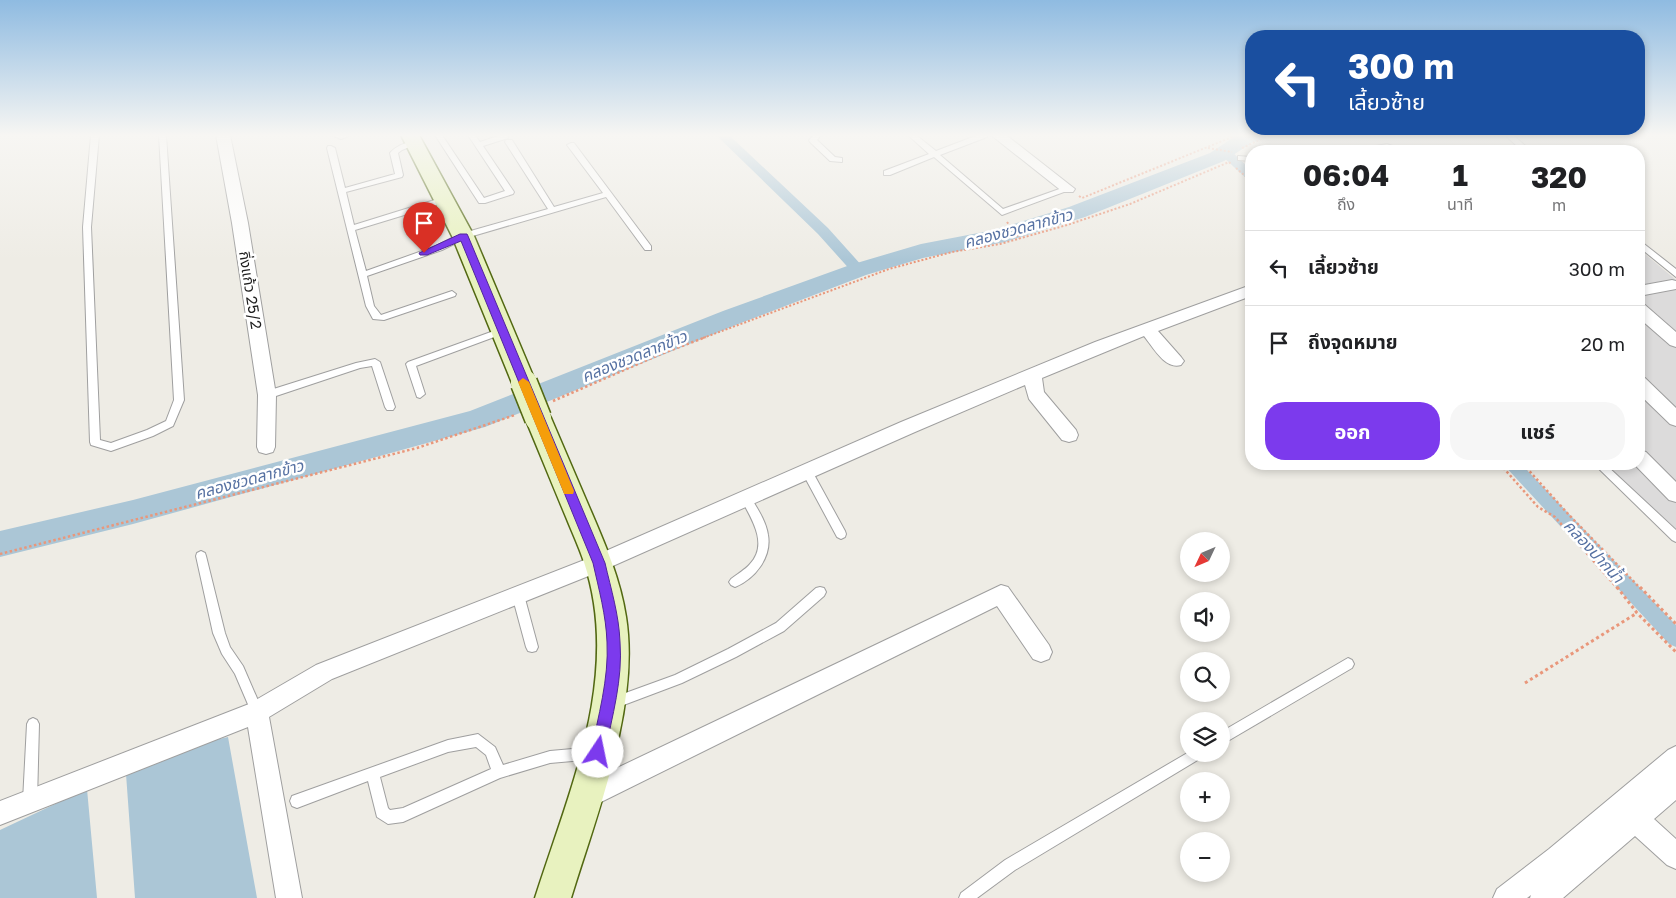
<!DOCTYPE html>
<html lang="th">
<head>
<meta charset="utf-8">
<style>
	:root { --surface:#fff; --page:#f6f6f6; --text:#202124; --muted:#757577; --line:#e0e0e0; --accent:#7c3aed }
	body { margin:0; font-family:"Golos Text","Noto Sans Thai",sans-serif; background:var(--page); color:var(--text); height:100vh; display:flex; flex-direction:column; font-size:19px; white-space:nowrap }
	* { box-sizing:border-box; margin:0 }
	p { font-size:16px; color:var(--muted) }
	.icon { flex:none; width:28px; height:28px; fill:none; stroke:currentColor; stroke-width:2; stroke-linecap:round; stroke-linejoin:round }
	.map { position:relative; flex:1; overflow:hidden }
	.panel { position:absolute; left:1245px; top:145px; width:400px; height:325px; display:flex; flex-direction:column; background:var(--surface); border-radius:20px; box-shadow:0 2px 8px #0003 }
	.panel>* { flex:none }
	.top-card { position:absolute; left:1245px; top:30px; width:400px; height:105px; border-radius:20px; box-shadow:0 2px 8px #0003; background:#1a4fa0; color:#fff; overflow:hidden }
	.needle { width:32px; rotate:226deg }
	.tools { position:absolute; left:1180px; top:532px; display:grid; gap:10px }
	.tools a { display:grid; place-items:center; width:50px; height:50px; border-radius:50%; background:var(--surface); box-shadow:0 2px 8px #0003; font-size:25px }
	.pin { position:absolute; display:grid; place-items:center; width:42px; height:42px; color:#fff; margin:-51px -21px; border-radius:50% 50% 50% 0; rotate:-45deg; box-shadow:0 0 5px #0007 }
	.pin .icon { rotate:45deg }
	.me { position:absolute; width:55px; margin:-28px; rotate:11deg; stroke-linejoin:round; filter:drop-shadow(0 0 4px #0008) }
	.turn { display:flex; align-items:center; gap:18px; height:105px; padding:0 20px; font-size:22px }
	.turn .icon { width:65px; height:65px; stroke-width:2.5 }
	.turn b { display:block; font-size:35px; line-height:42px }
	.eta { display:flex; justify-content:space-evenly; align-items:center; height:85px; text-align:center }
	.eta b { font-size:30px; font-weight:700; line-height:35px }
	.cta { display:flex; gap:10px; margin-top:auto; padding:10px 20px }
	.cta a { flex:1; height:58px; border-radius:20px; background:var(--accent); color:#fff; font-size:20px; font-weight:700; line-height:58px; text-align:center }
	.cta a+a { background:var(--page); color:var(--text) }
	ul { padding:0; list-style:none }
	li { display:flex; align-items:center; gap:15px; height:75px; padding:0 20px; border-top:1px solid var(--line) }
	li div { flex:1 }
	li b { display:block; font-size:19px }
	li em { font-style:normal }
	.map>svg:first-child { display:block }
	.residential { fill:#dcdbdb }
	.water { fill:#abc6d6 }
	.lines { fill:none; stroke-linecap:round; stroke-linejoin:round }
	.canal { fill:#abc6d6; fill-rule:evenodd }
	.river { fill:#abc6d6; fill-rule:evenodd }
	.lane-casing { stroke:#9f9f9f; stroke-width:2 }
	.street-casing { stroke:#9f9f9f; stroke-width:2 }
	.secondary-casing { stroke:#526812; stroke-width:3 }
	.path-far2 { stroke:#e9977b; stroke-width:2; stroke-dasharray:2 2; stroke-linecap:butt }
	.path-far1 { stroke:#e9977b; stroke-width:2.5; stroke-dasharray:2.5 2.5; stroke-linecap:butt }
	.path { stroke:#e9977b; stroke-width:3; stroke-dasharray:3 3; stroke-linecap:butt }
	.lane { fill:#fff; fill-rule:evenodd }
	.street { fill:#fff; fill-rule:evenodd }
	.secondary { fill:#e8f2bf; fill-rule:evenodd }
	.secondary-bridge-casing { stroke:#526812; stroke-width:29; stroke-linecap:butt }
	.secondary-bridge { stroke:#e8f2bf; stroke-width:26 }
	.route { fill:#7c3aed; stroke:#51269a }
	.slow { fill:#f59e0b }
	.labels { text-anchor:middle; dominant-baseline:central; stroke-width:5; stroke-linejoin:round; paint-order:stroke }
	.street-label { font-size:15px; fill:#1e1e1e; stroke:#fff }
	.water-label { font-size:16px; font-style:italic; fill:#5671a2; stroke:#fff }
</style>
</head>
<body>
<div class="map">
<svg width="1676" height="898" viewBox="0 0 1676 898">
	<rect width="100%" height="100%" fill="#eeece5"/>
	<path class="residential" d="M1639,249L1676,280V534L1605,464H1639Z"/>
	<path class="water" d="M228,737L257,898H135L126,774L171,750Z
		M87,789L97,898H0V830Z"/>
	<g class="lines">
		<path class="canal" d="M716,135H729L828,228L863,267L865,270L863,273H853L818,234Z
			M1225,148L1229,149L1251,170V180L1247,179L1221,155L1219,152L1221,149Z
			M1503,464H1521L1676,625V647L1669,644Z"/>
		<path class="river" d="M1237,135H1267L1264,139L1253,142L1224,161L1085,217L1005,242L923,258L866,275L741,323L485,427L133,524L0,557V531L133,500L470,411L723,311L850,265L921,244L994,230L1069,207L1210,153Z"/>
		<g class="lane-casing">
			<path id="lane" d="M91,135H99L91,227L100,440L111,443L147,430L166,421L174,400L159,135H166L184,400L173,426L153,436L111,451L91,445L90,442L83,227Z
				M331,135H351L341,139Z
				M435,135H442L484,198L505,191L468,135H475L480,142L501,135H508V138L483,146L514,192L513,194L485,203H479Z
				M814,135H821L817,140L835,157L842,158V162L830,161L810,142L809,140Z
				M908,135H916L936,151L978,135H987V137L940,155L1003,209L1065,187H1071L1072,189L1002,215L934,157L890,175H884V171L929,154Z
				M1505,135H1513L1531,151H1507L1508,149L1519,148Z
				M506,140H512L554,207L603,193L567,145L571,143H574L651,246V250H645L606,197L466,238L442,250L367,276L374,306L381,315L452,291L456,294L455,296L384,320L373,319L366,306L327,148L328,146H331L335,148L345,188L395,174L390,153C396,146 403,144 412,141H415L419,143L402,150L398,153L403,175L402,177L346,192L354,225L441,198H447L448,200L447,202L355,230L366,271L436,246L460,234L548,209L505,142Z
				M1387,144L1406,151C1398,151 1391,148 1384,149C1375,149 1367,152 1358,151L1359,149Z
				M1238,156L1251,157V161L1238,160Z
				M1639,240L1676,269V277L1639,247Z
				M502,328L506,331L505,333L416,366L425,394L420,398L417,397L406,364L408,362Z
				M375,359L380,362L395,407L393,410H387L385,407L372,366L360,368L267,399L262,395L264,392L356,363Z
				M1594,464H1605L1676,530V542L1672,540Z
				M807,468L811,469L845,531L846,534L845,537L841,539L837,537L802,472L803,469Z
				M746,495L750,496C757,508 766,521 768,535C772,557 755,579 735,587L731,585L729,582L731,579C737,574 745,570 750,564C769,544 751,518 741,499L742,496Z
				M201,551L205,553L206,556L225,633L230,647L243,666L263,712L261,716L257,718L253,716L235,674L222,654L213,633L196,556L197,553Z
				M820,587L824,588L826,592L824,596L784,631L736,657L682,683L613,709L609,707L607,703L609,699L675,675L728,649L776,623L816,588Z
				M518,590L522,591L524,595L538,647L536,651L532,652L528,651L526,647L512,595L514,591Z
				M1348,658L1352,660L1354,664L1352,668L1221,745V732Z
				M33,718L37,720L39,724L37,801L35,806L30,808L25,806L23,801L27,724L29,720Z
				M478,734L495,747L503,765L550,751L595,747L599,749L601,753L599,757L595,759L550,763L500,778L403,822L388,824L377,817L368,781L297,808L292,806L290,801L292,796L448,740ZM476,747L486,755L491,769L403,808L390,810L388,808L380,777L448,752Z
				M1189,752V754H1203L1201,758L1015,870L977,898H959L961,893L1005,860Z"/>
		</g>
		<g class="street-casing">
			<path id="street" d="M216,135H230L248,223L276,395L275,447L273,452L266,454L259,452L257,447L258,395L232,223Z
				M991,135H1006L1075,189L1073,192H1063Z
				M1672,280L1676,281V289L1639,296V286Z
				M1251,285V296L1158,331L1181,357L1184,361L1181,365C1165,370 1153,347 1144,336L1042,378L1044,392L1076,430L1078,435L1076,440L1069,442L1062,440L1029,399L1025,385L915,432L606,569L332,679L269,717L302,898H276L248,727L0,825V801L249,704L316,665L592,557L901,422L1095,342Z
				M1639,303L1645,305L1676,332V347L1670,345L1639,318Z
				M1639,377L1645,378L1676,408V426L1670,424L1639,394Z
				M1639,450L1646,452L1676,482V502L1669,500L1634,464H1639Z
				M1001,585L1008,587L1049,645L1052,652L1049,659L1041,662L1033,659L997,606L593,806L584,809L575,806L572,797L575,788Z
				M1676,746V800L1654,819L1676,839V869L1667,865L1635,836L1563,898H1530L1531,895L1527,898H1493L1497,889L1549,849L1668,750Z"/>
		</g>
		<g class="secondary-casing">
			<path id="secondary" d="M401,135H419L474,236L536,383L533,390L524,392L515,390L512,383L452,236Z
				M538,408L547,411L551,418C564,448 577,479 590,509C605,544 620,578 626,617C640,706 597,813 571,898H535C569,791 622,675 584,562C579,547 572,532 566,517C552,484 539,451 525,418L529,411Z"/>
		</g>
		<path class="path-far2" d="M1208,148L1232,152
			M1242,148L1270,135
			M1236,168L1251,181
			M1079,196L1082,198L1237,135
			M1007,222L1020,239
			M703,338L889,269L952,252L1000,244L1067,225L1130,204L1229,162L1231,164"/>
		<path class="path-far1" d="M553,401L661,354L706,337
			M1500,464L1538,507L1555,517L1618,589
			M1523,464L1569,515L1641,589
			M0,554L417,448L515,415"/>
		<path class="path" d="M1617,587L1637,613L1676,652
			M1640,587L1676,624
			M1525,683L1637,613"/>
		<use href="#lane" class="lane"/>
		<use href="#street" class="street"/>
		<use href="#secondary" class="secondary"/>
		<g class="secondary-bridge-casing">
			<path id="secondary-bridge" d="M524,383L538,418"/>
		</g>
		<use href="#secondary-bridge" class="secondary-bridge"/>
	</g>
	<linearGradient id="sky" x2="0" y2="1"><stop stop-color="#8fbbe1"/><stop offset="0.52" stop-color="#f7f6f3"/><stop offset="1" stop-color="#f7f6f3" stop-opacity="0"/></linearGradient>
	<rect width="1676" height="260" fill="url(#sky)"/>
	<path class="route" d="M460,234H467L468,236L605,563C611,589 619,615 620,642C623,679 612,717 605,752L603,758L598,760L593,758L591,752C598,717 609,679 607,642C606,615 599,590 593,563L461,241L427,255H420L419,253Z"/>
	<path class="slow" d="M523,378L529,382L574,491L573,494H564L563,491L518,382Z"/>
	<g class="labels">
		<g class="street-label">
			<text transform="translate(251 290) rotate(81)">กิ่งแก้ว 25/2</text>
		</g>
		<g class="water-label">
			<text transform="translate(1018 228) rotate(-15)">คลองชวดลากข้าว</text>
			<text transform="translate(634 356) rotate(-22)">คลองชวดลากข้าว</text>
			<text transform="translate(249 479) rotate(-15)">คลองชวดลากข้าว</text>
			<text transform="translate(1594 551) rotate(47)">คลองปากน้ำ</text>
		</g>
	</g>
</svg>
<div class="tools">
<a><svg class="needle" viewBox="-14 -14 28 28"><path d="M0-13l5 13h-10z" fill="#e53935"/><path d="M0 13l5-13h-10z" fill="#757577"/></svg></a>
<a><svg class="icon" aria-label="sound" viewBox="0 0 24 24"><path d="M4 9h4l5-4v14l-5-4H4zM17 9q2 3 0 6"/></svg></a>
<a><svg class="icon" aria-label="search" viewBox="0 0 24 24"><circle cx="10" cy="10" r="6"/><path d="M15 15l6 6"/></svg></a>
<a><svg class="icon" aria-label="layers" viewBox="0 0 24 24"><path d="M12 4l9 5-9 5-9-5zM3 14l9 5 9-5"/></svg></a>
<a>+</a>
<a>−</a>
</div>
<div class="pin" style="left:424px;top:253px;background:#d93025"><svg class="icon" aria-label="arrive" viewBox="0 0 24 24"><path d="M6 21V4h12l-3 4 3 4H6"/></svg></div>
<svg class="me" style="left:598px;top:752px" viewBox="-20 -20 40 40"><circle r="19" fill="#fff"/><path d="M0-13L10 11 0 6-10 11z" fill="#7c3aed"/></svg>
<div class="top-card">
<div class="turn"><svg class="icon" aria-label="left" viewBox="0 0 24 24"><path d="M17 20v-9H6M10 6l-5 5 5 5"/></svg><div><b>300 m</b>เลี้ยวซ้าย</div></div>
</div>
<section class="panel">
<div class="eta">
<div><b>06:04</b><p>ถึง</p></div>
<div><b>1</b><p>นาที</p></div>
<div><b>320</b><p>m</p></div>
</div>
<ul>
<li><svg class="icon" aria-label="left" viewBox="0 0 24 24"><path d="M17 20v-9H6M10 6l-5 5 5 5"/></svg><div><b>เลี้ยวซ้าย</b></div><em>300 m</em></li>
<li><svg class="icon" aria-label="arrive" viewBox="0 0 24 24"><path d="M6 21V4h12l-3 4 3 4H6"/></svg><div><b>ถึงจุดหมาย</b></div><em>20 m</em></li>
</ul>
<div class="cta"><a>ออก</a><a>แชร์</a></div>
</section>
</div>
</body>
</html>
